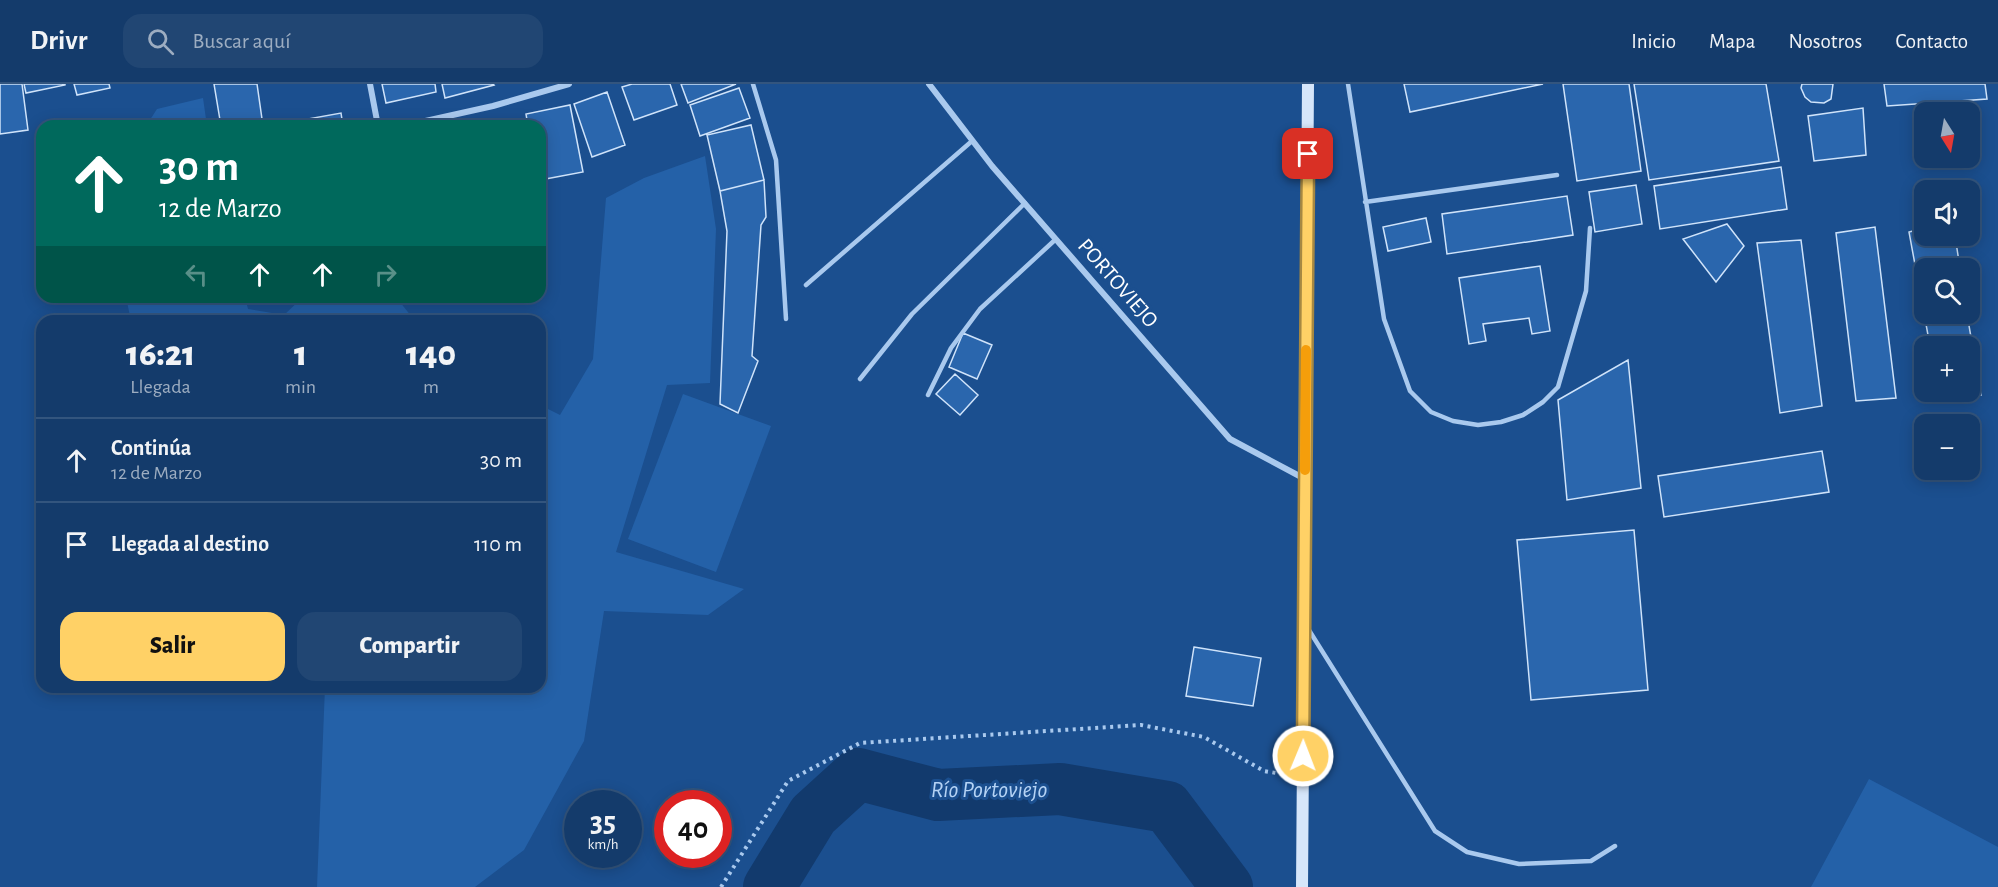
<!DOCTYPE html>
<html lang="es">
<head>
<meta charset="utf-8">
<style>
	:root { --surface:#143b6b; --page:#214673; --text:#f1f3f6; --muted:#9dadc1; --line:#33557e; --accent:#ffd166 }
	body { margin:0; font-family:"Alegreya Sans",sans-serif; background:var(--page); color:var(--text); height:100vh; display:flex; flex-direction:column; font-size:22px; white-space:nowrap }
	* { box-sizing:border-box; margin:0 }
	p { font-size:20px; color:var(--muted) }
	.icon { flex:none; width:33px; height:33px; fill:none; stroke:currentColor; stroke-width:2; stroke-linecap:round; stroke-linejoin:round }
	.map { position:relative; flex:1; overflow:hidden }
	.drawer { position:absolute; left:36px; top:231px; width:510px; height:378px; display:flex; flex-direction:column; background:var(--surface); border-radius:18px; box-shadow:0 3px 15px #0003,0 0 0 2px var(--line) }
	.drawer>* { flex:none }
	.banner { position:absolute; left:36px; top:36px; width:510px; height:183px; border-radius:18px; box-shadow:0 3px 15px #0003,0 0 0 2px var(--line); background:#00695c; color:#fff; overflow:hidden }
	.needle { width:39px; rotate:169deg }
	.controls { position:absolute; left:1914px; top:18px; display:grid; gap:12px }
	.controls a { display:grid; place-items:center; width:66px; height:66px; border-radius:12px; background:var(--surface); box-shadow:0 3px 15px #0003,0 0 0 2px var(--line); font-size:30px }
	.speed { position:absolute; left:564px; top:706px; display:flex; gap:12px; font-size:30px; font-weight:700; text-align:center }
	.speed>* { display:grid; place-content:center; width:78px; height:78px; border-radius:50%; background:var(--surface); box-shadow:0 3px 15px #0003,0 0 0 2px var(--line); line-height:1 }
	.speed small { font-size:15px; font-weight:400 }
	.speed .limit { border:9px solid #d22; background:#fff; color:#111 }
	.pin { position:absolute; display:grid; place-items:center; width:51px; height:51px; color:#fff; margin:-26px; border-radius:12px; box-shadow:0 3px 9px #0006 }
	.me { position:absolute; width:66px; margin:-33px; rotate:1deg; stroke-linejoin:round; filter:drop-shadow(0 0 4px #0008) }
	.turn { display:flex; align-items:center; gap:21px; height:126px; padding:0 24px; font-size:27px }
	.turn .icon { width:78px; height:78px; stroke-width:2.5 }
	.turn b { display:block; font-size:42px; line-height:51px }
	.lanes { display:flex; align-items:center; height:57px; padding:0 24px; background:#0003; justify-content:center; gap:30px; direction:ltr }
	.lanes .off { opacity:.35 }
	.eta { display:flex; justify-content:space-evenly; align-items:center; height:102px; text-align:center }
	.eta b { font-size:36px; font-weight:800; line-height:42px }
	.primary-button { display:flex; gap:12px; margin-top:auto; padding:12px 24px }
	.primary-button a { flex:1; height:69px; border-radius:18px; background:var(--accent); color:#111; font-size:24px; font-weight:800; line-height:69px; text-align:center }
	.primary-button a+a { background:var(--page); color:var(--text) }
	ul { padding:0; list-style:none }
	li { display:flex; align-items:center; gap:18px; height:84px; padding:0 24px; border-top:2px solid var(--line) }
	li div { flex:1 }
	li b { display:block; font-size:22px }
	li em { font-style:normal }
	header { display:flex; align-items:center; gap:36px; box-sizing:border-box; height:84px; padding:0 30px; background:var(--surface); border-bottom:2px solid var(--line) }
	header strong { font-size:28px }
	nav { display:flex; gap:33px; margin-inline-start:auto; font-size:21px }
	.search { width:420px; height:54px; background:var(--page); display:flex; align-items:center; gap:15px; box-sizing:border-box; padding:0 21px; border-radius:18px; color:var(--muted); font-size:22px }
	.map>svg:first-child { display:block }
	.green { fill:#2461a8 }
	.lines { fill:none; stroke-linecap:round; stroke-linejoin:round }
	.river { stroke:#123a6d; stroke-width:52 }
	.building { fill:#2a66ad; stroke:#cfe3fa; stroke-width:1.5 }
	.path { stroke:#a9c9ee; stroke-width:4; stroke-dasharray:3 4.5; stroke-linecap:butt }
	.lane { stroke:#a9c9ee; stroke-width:4.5 }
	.street { stroke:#a9c9ee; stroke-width:6 }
	.secondary { stroke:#d6e6fa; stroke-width:12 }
	.route-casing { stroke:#a68842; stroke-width:15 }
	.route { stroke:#ffd166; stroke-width:10 }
	.slow { stroke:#f59e0b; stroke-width:10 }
	.labels { text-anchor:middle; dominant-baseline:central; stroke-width:6; stroke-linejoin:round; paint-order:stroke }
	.street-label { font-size:22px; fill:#fff; stroke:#1b4f8f }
	.water-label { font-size:24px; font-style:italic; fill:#b5d3f5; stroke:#1b4f8f }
</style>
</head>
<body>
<header>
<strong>Drivr</strong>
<div class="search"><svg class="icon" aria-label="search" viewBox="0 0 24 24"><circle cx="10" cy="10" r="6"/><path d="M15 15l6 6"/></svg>Buscar aquí</div>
<nav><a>Inicio</a><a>Mapa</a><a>Nosotros</a><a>Contacto</a></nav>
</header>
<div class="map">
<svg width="1998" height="803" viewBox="0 0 1998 803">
	<rect width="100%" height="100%" fill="#1b4f8f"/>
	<path class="green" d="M203,14L207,42H146L157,25Z
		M705,72L716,145L710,299L667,301L616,468L744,505L708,531L604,527L584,657L524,766L475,803H317L325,603H540V321L560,331L593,275L606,114L644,94Z
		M126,213H245L248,225L284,231L303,213H396L415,237H131Z
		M683,310L771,342L716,488L628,455Z
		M1869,695L1998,763V803H1811Z"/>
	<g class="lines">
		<path class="river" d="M769,803L813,731L858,690L938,711L1060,705L1167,723L1227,803"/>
	</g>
	<path class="building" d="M0,0H22L28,46L0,50Z
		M24,0H65V1L26,9Z
		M74,0H109L110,4L77,11Z
		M214,0H257L263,42H221Z
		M382,0H435L436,8L386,19Z
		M442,0H493L494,1L445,14Z
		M632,0H670L677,21L634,36L622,3Z
		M681,0H736L688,19Z
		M1404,0H1543L1410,28Z
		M1563,0H1629L1641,87L1577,97Z
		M1634,0H1766L1779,77L1649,96Z
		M1802,0H1833L1831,15L1824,19L1811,18L1805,13L1801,4Z
		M1884,0H1985L1987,15L1887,22Z
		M739,4L750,34L700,52L690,21Z
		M607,8L625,61L592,73L574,20Z
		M570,21L583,88L540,96V42H528L526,30Z
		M1863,24L1866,71L1814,77L1808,32Z
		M341,29L343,42H269Z
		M489,36L490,42H453Z
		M751,41L764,96L720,107L707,51Z
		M1781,83L1787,125L1660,145L1654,102Z
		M764,96L766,133L761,141L752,272L758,277L738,329L720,320L727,147L720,107Z
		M1636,101L1642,140L1595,148L1589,108Z
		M1567,112L1573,151L1447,170L1442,130Z
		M1426,134L1431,158L1388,167L1383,143Z
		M1727,140L1744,162L1716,198L1683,155Z
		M1875,143L1896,314L1856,317L1836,149Z
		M1924,144V152H1955L1960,184H1924V230H1967L1981,311L1940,315L1938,308H1970V262H1930L1909,148Z
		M1801,156L1822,322L1780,329L1757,159Z
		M1540,182L1550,247L1532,250L1529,234L1483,240L1486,257L1469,260L1459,194Z
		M963,249L992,261L977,295L949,283Z
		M1628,276L1641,404L1567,416L1558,316Z
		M955,290L978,311L960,331L936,310Z
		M1822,367L1829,408L1664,433L1658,392Z
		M1634,446L1648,606L1531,616L1517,456Z
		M1194,563L1261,574L1253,622L1186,612Z"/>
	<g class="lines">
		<path class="path" d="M721,803L788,697L860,659L1141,641L1204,653L1264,687L1282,690"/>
		<path class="lane" d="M753,0L776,76L786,235
			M1348,0L1384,235L1410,307L1431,328L1453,337L1478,341L1501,338L1523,331L1543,318L1558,303L1586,207L1590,144
			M1365,118L1557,91
			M806,201L972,57
			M860,295L912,230L1025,119
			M928,311L951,264L980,225L1056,155
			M1307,543L1435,747L1467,768L1519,780L1591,777L1615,762"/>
		<path class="street" d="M370,0L378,42
			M929,0L992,82L1230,355L1305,395
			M403,42L493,22L569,0"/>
		<path class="secondary" d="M1302,803L1308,0"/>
	</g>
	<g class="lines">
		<g class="route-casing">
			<path id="route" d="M1303,672L1308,70"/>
		</g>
		<use href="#route" class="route"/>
		<path class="slow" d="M1305,386L1306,266"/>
	</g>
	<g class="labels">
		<g class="street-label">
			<text transform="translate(1118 199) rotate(49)">PORTOVIEJO</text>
		</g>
		<g class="water-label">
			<text x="989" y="706">Río Portoviejo</text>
		</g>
	</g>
</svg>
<div class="controls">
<a><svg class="needle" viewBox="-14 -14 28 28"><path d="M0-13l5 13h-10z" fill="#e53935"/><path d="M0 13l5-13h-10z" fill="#9dadc1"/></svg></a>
<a><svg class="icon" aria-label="sound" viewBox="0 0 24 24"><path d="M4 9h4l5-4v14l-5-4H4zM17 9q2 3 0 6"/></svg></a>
<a><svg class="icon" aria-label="search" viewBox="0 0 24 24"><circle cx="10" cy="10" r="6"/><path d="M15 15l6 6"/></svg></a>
<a>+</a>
<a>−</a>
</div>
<div class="speed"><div>35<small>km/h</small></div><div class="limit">40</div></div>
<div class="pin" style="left:1308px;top:70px;background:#d93025"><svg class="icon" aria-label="arrive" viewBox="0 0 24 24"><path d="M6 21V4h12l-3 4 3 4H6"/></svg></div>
<svg class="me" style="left:1303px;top:672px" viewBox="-20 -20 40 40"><circle r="17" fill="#ffd166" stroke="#fff" stroke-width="3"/><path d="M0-11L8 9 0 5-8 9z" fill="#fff"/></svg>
<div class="banner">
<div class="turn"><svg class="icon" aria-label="ahead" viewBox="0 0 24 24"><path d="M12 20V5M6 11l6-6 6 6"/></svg><div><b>30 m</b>12 de Marzo</div></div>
<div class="lanes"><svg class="icon off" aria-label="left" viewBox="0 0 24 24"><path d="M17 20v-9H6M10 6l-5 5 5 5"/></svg><svg class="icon" aria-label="ahead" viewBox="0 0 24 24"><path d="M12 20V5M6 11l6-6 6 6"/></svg><svg class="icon" aria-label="ahead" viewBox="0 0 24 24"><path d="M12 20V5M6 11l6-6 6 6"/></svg><svg class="icon off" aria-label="right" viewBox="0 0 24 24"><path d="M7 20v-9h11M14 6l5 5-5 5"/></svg></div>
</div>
<section class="drawer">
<div class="eta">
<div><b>16:21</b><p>Llegada</p></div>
<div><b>1</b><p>min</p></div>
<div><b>140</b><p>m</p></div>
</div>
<ul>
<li><svg class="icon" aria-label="ahead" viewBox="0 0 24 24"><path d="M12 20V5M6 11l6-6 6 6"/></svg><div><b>Continúa</b><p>12 de Marzo</p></div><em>30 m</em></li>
<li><svg class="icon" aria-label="arrive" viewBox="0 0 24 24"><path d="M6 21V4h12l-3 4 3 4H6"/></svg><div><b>Llegada al destino</b></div><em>110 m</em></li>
</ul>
<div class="primary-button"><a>Salir</a><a>Compartir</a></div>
</section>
</div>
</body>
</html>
